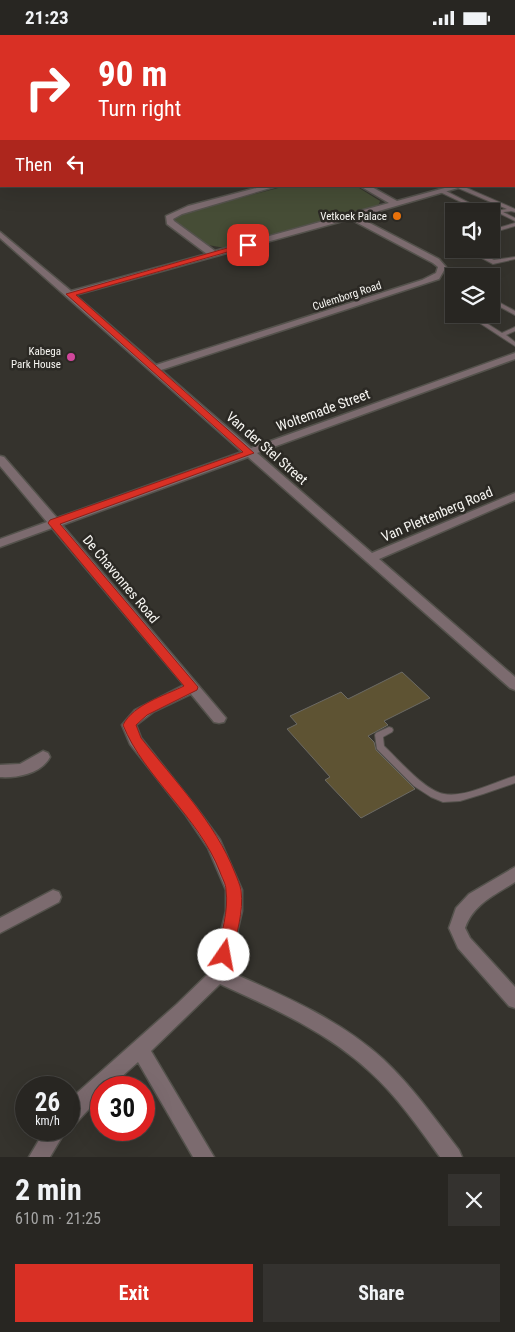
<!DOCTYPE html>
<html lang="en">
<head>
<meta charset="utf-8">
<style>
	:root { --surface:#282622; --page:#34322f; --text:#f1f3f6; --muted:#a5a5a5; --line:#444340; --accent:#d93025 }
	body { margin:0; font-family:"Roboto Condensed",sans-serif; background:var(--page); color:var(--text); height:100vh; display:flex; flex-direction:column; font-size:19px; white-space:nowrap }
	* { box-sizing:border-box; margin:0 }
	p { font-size:16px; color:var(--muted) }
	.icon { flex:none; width:28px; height:28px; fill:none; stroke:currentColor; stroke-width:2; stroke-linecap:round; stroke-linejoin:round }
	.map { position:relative; height:1122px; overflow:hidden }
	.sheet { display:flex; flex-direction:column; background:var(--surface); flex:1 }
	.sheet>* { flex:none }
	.banner { position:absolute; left:0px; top:0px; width:515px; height:152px; box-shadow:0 5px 20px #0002,0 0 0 1px var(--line); background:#d93025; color:#fff; overflow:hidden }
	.controls { position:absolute; left:445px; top:168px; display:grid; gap:10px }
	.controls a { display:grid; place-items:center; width:55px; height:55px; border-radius:0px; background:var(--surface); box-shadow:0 5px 20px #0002,0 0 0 1px var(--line); font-size:25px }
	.speed { position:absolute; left:15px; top:1041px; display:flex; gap:10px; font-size:25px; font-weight:700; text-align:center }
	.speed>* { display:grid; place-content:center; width:65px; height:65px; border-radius:50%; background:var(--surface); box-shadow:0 5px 20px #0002,0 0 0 1px var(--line); line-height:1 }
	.speed small { font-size:12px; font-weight:400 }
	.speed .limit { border:8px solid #d22; background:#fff; color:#111 }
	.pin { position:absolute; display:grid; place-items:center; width:42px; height:42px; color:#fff; margin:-21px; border-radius:10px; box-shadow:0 2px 8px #0006 }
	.me { position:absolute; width:55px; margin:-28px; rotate:12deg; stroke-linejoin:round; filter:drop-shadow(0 0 4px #0008) }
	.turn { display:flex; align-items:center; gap:18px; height:105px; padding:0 15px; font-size:22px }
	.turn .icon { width:65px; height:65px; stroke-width:2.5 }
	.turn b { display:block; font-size:35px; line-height:42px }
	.then { display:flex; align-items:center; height:48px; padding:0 15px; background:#0003; gap:10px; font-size:19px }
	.round { display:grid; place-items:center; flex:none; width:52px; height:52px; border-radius:0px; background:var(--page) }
	.overview { display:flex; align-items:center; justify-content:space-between; height:85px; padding:0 15px }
	h1 { font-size:30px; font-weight:700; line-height:38px }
	.action { display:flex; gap:10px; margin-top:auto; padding:10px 15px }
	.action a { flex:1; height:58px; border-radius:0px; background:var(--accent); color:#fff; font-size:20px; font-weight:700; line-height:58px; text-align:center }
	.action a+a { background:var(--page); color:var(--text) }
	.status { display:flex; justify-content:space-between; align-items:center; height:35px; padding:0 25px; background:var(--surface); direction:ltr }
	.status svg { height:14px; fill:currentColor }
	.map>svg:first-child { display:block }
	.green { fill:#464d36 }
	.building { fill:#5e5333; stroke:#6c6a64 }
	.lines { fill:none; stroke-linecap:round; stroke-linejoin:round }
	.lane-casing { stroke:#54524c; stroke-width:2 }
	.street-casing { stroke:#54524c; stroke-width:3 }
	.primary-casing { stroke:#54524c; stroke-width:3 }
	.path { stroke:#797872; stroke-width:2; stroke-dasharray:0.5 2; stroke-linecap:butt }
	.lane { fill:#7c6b6f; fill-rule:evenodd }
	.street { fill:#7c6b6f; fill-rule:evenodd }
	.primary { fill:#c4a1aa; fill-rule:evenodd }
	.route { fill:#d93025; stroke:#8d1f18 }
	.food-dot { fill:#e8710a; stroke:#2b2924; stroke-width:2 }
	.hotel-dot { fill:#d1479c; stroke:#2b2924; stroke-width:2 }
	.labels { text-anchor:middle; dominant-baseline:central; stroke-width:5; stroke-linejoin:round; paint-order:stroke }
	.far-poi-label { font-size:11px; fill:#f6f5f1; stroke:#2b2924; text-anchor:end }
	.far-street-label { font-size:11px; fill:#f6f5f1; stroke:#2b2924 }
	.street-label { font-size:14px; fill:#f6f5f1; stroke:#2b2924 }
</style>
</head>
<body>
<div class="status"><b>21:23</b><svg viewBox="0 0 49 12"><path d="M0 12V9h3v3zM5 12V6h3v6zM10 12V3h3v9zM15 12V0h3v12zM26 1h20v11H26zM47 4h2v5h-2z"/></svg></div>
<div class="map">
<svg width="515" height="1122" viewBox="0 0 515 1122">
	<rect width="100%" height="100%" fill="#35332d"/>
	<path class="green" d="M286,151H356L380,166L379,169L374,172L225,213L208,210L174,185L182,178Z"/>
	<path class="building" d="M402,637L430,663L384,686L388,690L368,701L374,707L376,715L415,754L361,783L325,745L330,742L287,694L297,689L290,681L341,657L348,664Z"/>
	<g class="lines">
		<g class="lane-casing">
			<path id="lane" d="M458,151H462L515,174V177L511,176L503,177L515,183V186L499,178L491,179V177L507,174L458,153Z
				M440,155H444L485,176H480L440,157Z
				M515,188V191L491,198V195Z
				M465,214H470L494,225L515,222V224L493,229Z
				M491,263L515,276V280L491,267Z
				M466,279H472L502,298L515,292V296L506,300L515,307V311Z
				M389,692L392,693L393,695L392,697L383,702L384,711C398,724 425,756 444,759C465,763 495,747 515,741V748L483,759L460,766L443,767L431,762L414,751L377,714L375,700L376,698Z"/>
		</g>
		<g class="street-casing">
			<path id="street" d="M95,0H103L104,1H96Z
				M380,0H388L389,1H381Z
				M443,0H452L453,1H444Z
				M514,17H515V21H514Z
				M0,21L1,22V26H0Z
				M0,32H1V36H0Z
				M0,81H1V85H0Z
				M514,136H515V140H514Z
				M0,140H1V144H0Z
				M264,151H277L182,179L173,184L174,186L215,216L389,168L360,151H370L397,166L452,151H465L358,182L439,224L446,232L439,244L161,335L251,413L515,318V324L257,418L372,518L515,458V465L379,524L515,642V655L510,653L248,422L62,490L226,683L224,687L219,688L214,687L191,659L153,677L136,690L141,703L195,771L220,805L242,855V876L228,936C282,960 339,984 383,1024C412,1051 435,1084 459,1115L462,1122H440C418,1092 397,1061 369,1036C327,997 273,973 220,949L151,1016L214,1122H193L138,1027L110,1052H101V1061L76,1088L69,1090V1067L78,1057L177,969L211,936L226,876V855L208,813L185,779L130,709L122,690L135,675L184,650L52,493L0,512V504L47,487L0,431V421L4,422L57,483L242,417L0,203V197L71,256L207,219L167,189L166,181L188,171ZM350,184L433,228L438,232L436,238L422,245L156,330L75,260Z
				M43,716L48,718L50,722C41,739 17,743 0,742V730L20,729Z
				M515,832V847C495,860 473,869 465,893L470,903L515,952V973L509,971L458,913L449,893L456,873L469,859Z
				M53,855L59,857L61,862L59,867L0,898V883Z
				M45,1095H66L50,1122H29Z"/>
		</g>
		<g class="primary-casing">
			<path id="primary" d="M237,0H244L245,1H238Z
				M254,0H261L262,1H255Z
				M514,113H515V118H514Z
				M514,127H515V131H514Z"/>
		</g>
		<path class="path" d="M207,0L210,1"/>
		<use href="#lane" class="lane"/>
		<use href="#street" class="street"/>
		<use href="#primary" class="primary"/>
	</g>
	<path class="route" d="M245,208L252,210L76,260L254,418L60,489L198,652L197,655L147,680L136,690L141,703C174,745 215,787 235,838C237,843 240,850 241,855C244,877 236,899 232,920L230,925L224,927L219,925L217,920C221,899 229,876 226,855C226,849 222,843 220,837C199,782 144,742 123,690C134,669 164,661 184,651L48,488L50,485L243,417L66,259Z"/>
	<circle class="food-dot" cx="397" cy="181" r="5"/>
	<circle class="hotel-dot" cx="71" cy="322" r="5"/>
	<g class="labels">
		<g class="far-poi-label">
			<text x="387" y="181">Vetkoek Palace</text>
			<text x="61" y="316">Kabega<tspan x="61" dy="13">Park House</tspan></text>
		</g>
		<g class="far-street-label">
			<text transform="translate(347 261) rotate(-18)">Culemborg Road</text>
		</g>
		<g class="street-label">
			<text transform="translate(323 375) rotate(-20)">Woltemade Street</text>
			<text transform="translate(267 413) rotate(41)">Van der Stel Street</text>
			<text transform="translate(437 479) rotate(-23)">Van Plettenberg Road</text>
			<text transform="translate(121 544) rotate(50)">De Chavonnes Road</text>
		</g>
	</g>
</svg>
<div class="controls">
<a><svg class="icon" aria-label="sound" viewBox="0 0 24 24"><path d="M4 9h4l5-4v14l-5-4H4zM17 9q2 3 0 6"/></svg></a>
<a><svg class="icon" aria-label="layers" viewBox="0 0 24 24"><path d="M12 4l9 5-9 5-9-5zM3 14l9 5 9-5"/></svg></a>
</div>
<div class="speed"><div>26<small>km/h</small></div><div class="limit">30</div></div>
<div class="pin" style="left:248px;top:210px;background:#d93025"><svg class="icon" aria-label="arrive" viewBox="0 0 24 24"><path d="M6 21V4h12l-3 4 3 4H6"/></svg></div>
<svg class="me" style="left:224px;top:920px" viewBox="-20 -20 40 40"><circle r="19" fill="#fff"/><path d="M0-13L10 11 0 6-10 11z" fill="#d93025"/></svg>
<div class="banner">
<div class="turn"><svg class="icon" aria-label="right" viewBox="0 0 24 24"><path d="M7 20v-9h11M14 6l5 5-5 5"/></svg><div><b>90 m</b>Turn right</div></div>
<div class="then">Then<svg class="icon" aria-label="left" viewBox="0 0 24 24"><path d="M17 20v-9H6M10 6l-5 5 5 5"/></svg></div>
</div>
</div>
<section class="sheet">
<div class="overview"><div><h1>2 min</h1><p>610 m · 21:25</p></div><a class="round"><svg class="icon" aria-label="close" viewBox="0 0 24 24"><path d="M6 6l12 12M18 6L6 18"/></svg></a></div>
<div class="action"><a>Exit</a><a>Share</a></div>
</section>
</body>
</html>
